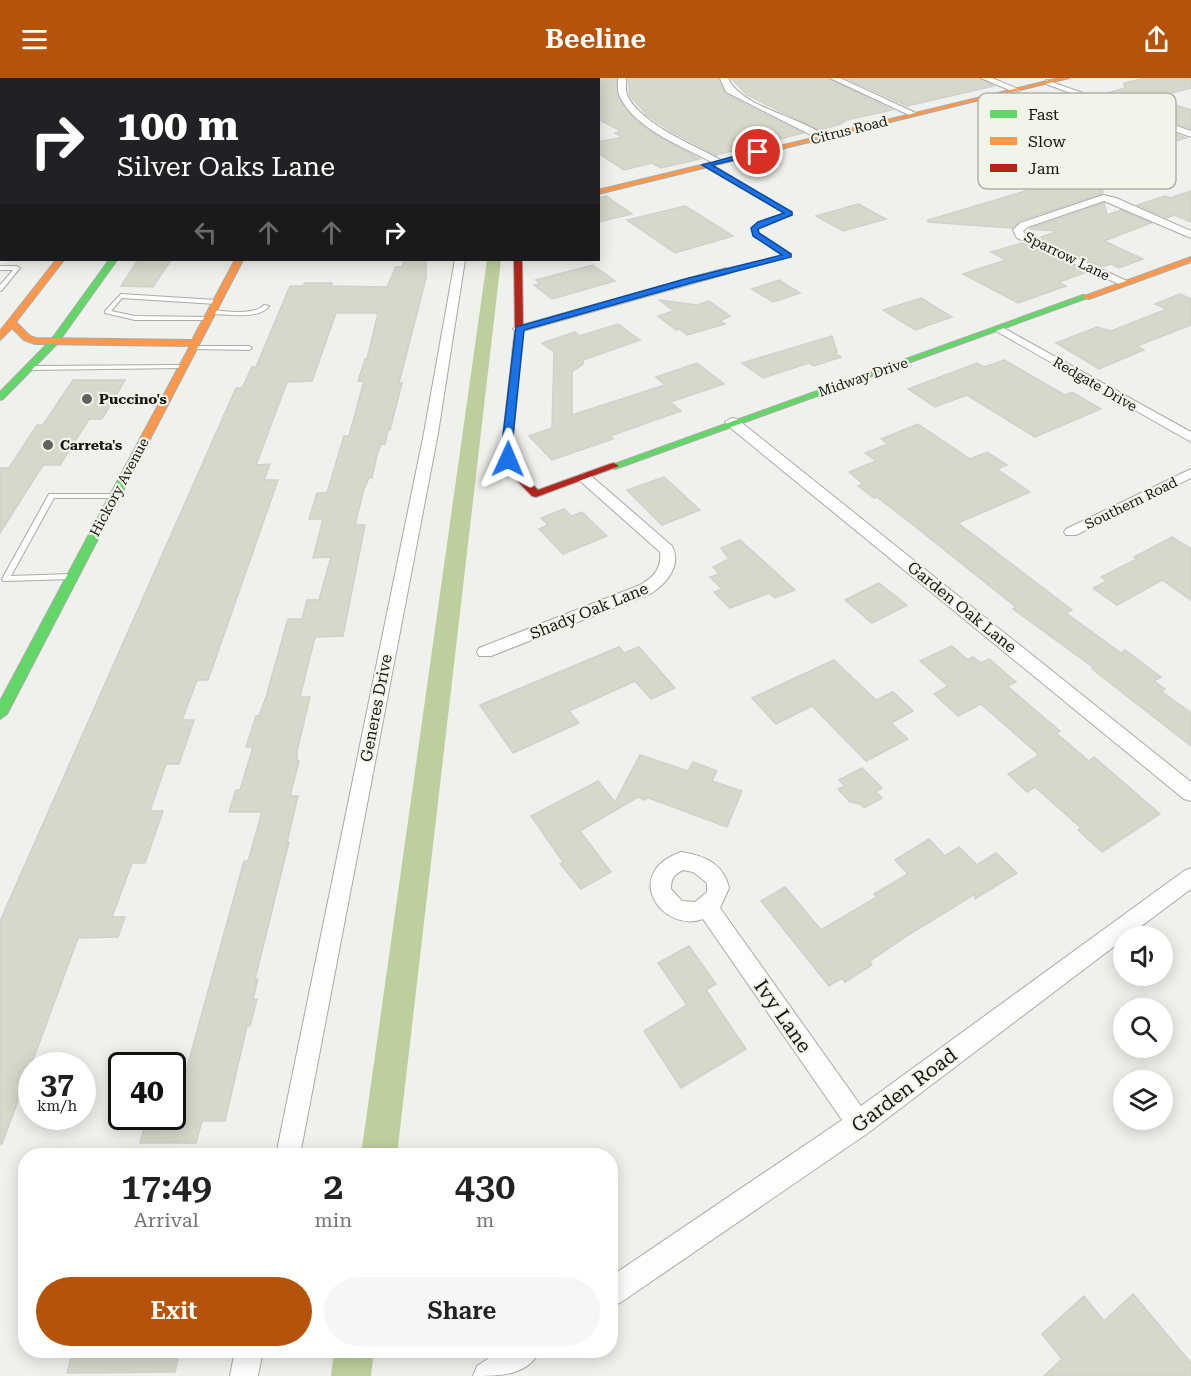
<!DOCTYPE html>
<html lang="en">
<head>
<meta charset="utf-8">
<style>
	:root { --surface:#fff; --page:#f6f6f6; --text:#222; --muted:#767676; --accent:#b45309 }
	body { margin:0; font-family:"Roboto Serif",serif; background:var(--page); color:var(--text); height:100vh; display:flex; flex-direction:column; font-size:22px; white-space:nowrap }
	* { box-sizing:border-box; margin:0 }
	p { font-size:20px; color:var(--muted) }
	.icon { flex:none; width:33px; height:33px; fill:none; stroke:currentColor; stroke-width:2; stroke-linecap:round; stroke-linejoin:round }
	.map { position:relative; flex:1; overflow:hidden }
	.panel { position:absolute; left:18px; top:1070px; width:600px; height:210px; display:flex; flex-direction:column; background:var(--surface); border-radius:24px; box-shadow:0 3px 15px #0003 }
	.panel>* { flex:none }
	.hud { position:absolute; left:0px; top:0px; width:600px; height:183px; box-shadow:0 3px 15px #0003; background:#202124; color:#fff; overflow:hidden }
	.tools { position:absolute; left:1113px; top:848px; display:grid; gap:12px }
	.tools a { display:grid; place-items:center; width:60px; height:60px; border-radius:50%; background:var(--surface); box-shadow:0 3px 15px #0003; font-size:30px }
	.speed { position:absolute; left:18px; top:974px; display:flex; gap:12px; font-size:30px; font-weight:700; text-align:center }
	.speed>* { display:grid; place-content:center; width:78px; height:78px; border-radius:50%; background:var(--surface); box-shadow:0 3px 15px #0003; line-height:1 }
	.speed small { font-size:15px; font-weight:400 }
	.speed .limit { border:3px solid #111; border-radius:9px; background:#fff; color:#111 }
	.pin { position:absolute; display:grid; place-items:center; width:51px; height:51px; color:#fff; margin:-26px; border:3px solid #fff; border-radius:50%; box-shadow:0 2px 6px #0007 }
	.me { position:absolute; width:66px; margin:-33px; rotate:1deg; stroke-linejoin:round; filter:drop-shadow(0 0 4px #0008) }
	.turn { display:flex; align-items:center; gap:21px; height:126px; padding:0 18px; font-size:27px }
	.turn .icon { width:78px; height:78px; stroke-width:2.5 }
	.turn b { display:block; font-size:42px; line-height:51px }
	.lanes { display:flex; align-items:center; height:57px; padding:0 18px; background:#0003; justify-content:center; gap:30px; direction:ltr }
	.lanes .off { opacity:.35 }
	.eta { display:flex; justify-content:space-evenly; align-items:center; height:102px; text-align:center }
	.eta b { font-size:36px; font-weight:600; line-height:42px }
	.cta { display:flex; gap:12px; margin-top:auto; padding:12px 18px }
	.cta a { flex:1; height:69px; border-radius:36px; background:var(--accent); color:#fff; font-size:24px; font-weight:600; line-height:69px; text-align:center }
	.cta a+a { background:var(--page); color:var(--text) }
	header { display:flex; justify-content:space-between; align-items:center; height:78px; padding:0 18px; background:var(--accent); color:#fff; font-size:27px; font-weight:600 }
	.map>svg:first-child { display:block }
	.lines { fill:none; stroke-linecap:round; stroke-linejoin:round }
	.canal { fill:#bdcf9d; fill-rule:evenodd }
	.building { fill:#d4d9ca; stroke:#cfd1cc; stroke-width:1.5 }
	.lane-casing { stroke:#a9aba7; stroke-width:2 }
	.street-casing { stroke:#a9aba7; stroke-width:2 }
	.fast-casing { stroke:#a9aba7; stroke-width:2 }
	.slow-casing { stroke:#a9aba7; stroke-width:2 }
	.jam-casing { stroke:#a9aba7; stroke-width:2 }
	.lane { fill:#fdfdfc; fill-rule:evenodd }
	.street { fill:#fdfdfc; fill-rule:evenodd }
	.fast { fill:#63d668; fill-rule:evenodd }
	.slow { fill:#ff974d; fill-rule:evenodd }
	.jam { fill:#b3261e; fill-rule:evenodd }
	.route { fill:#1a73e8; stroke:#114b97; stroke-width:1.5 }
	.poi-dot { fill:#61635f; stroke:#f0f4e9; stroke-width:2 }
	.labels { text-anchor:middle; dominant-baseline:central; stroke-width:4.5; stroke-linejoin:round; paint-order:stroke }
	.far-street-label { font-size:14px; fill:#151713; stroke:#f0f4e9 }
	.far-poi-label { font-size:14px; font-weight:bold; fill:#151713; stroke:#f0f4e9; text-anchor:start }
	.street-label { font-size:16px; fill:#151713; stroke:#f0f4e9 }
	.near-street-label { font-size:20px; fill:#151713; stroke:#f0f4e9 }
	.key { fill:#f0f4e9; stroke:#aeb2a9; stroke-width:1.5 }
	.key-label { font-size:16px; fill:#151713 }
</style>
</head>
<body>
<header><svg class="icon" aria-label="menu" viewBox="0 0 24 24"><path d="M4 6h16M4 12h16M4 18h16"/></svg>Beeline<svg class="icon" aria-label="share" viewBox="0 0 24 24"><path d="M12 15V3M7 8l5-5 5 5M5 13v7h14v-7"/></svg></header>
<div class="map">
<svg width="1191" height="1298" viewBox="0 0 1191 1298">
	<rect width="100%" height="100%" fill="#eff1ec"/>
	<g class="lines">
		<path class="canal" d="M512,0H522V2H512Z
			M487,182H501L397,1077H361Z
			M334,1272H374L371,1298H331Z"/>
	</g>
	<path class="building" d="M598,0H616L618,20L636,43L661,60L700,81L661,90L652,85L624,92L598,75V64L622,59L615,55L621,53L598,41Z
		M628,0H718L725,16L803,55L716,77L671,53L647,37L630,18Z
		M731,0H828L892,32L842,43L844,44L839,45L841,46L819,52L747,17Z
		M845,0H979L994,8L907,28Z
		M1145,0H1191V10L1160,18L1169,21L1164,23L1191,32V51L1097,18L1125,10L1124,5Z
		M1083,22L1186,60L1145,72L1138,69L1096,81L1103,115L1019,143L1012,150L928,144V142L1076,98L1004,69L1064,52L1088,61L1094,60V56L1066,42L1079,39L1055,30Z
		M1191,113V144L1174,137L1167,140L1137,127L1165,118L1170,120Z
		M606,118L632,136L598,144V120Z
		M1104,125L1107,137L1121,132L1151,145L1104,163L1143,181L1119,190L1111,186L1102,189L1038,160L1059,153L1029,151Z
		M858,126L886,141L843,153L816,138Z
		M685,128L733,158L675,175L627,142Z
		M1022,165L1087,194L1059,204L1066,208L1018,225L963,196L1006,182L991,174Z
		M138,182H171L153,209L121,208Z
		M404,182H426V200L399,305H402L390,352H388L385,366H381L377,377L372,400H369L364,411L355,447H365L343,558L315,559L300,619H310L297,673V683H299L290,718H298L287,764H289L255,901H258L253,921H257L250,948H247L225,1043H202L196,1065H140L147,1038H172V993H186L244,783H248L262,734H229L236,712H240L253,669H246L256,638H259L266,619L288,541H302L307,522H319L331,479L313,480L323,441H309L317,415H327L344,358H349L364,303H358L365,281H367L378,235H336L312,303L287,304L256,387L270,386L264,402H278L208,602H197L182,642H194L179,686H166L150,733H163L145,785H132L112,839H125L118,859L78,860L2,1066H0V843L236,310H242L252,289H256L290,208H303L305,205H332L331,208L387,209L396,189H402Z
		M593,187L615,203L552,221L534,207L540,206L536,202Z
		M779,202L800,215L773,224L752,211Z
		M1180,216L1191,221V247L1137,268L1144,272L1099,291L1056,265L1097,249L1111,253L1167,231L1155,226Z
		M921,220L952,239L915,252L883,232Z
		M659,222L697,227L709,223L730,238L720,243L725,246L687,257L679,251L676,252L658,238L674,233Z
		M618,246L640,262L583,282V286L572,294V337L665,307L656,299L697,285L724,306L670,324L681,333L610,358L613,361L552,382L529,358L552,350L554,274L542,265L575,254L579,258Z
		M832,258L837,274L835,275L841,279L814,288L809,285L763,300L742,285Z
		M1004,282L1065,317L1072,314L1101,331L1035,359L967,317L935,329L908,311L977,285L984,289Z
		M73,302H125L102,341H89L60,387H43L0,455V390H9L37,347H43Z
		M918,346L970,381L987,374L1007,387L997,391L1030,414L958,445L1072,532L1066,535L1121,575L1125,572L1161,599L1154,603L1165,611L1161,613L1191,635V668L1092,591L1094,590L1013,531L1016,529L912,446L877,419L874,420L858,408L863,406L849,394L876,383L865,375L888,366L881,361Z
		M664,399L700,432L662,447L627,412Z
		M564,431L571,438L582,434L607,458L563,476L539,451L548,447L541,440Z
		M1172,459L1191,471V522L1162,502L1117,527L1093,510L1107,503L1101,499L1137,481L1134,479Z
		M740,462L759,479L795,512L775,520L769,515L730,530L714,514L722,511L710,499L719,496L713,489L729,481L721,470Z
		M879,505L907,527L872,545L845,522Z
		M952,568L968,582L973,579L981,585L989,581L1016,604L1007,608L1060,653L1056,655L1089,683L1094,679L1160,736L1102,774L1078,752L1081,750L1035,709L1027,714L1008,696L1039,677L981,626L958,638L934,616L948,608L920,583Z
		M619,569L624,575L639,569L675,610L651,621L635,603L569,633L579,645L513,675L480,627Z
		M834,582L876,622L893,614L913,633L891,645L908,661L866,683L812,628L776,646L752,620Z
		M640,677L688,693L693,684L717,693L712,703L742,713L727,749L646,719L645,722L638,719L580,753L611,794L581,811L560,786L563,784L531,738L598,703L615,724Z
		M862,690L882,710L876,714L882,720L864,730L860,726L850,724L838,711L845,708L839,702Z
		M929,761L945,778L959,769L977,787L996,775L1017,795L975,821V816L910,856L870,883L872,887L845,904L842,900L829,908L761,823L785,809L821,852L877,819L874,816L908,796L895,782Z
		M689,868L716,906L706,912L746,971L681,1010L644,953L687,927L658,885Z
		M1133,1216L1191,1285V1298H1044L1062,1281L1042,1256L1084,1218L1104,1243Z
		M73,1272H180L175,1294L67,1295Z"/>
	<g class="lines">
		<g class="lane-casing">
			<path id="lane" d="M75,0H79L78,2H74Z
				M978,20L1020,30L1093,58L1089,59L1018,32L977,22Z
				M0,31H2V33H0Z
				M704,86H708L792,135V137L763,146L757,150L758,155L791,176V178L724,194V192L785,177L754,157L752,150L759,144L786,136L704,88Z
				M0,188H17L20,190L2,212L0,213V207L13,192H0Z
				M121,216L216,222L219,224L216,226L122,220L111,233L135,238L211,239L212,240L209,242H135L105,235V233Z
				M264,227L269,228C260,242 226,236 211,236L208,234L211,232C226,233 254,238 264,227Z
				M191,268H249L252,270L249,272L193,271L190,269Z
				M182,287L184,288V290L29,292L26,290L29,288Z
				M49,416H115L119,418L115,420H54L11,498L71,496L75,499L74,501L3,503L2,501Z"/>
		</g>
		<g class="street-casing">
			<path id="street" d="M108,0H116L107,2Z
				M487,0H495V2H487Z
				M618,0H626C626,6 625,13 628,19C643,47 694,67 721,82V86H715C684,69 636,52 620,19C617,13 618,6 618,0Z
				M720,0H728C741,30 801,38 826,59L819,61L726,14Z
				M830,0H840L918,36L911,38Z
				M981,0H992L1021,12L1014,14Z
				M1046,2L1191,53V59L1046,6Z
				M2,105V112L0,113V106Z
				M1103,117L1116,120L1191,153V160L1104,123L1028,149L1023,153L1025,156L1127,203L1128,205L1123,208L1017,160L1013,152L1020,145Z
				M455,182H465L438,355L300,1077H276L424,355Z
				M726,190L731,193L730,195L523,253L519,254L513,251L515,249Z
				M1000,248L1191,354V364L996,253V249Z
				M732,340L737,341L1191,704V723L1184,721L727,347L725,344Z
				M1191,391V400L1076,457H1066L1064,454L1066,451Z
				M584,395L589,396L672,468C682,487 667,505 652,515L491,578H479L477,574L479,570L640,507C654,499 662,490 660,474L579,402L577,399Z
				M681,774C704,777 724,786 729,810L720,830L861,1028L1184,793L1191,790V811L1128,858H1124V861L868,1055L620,1225L610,1228V1199L842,1042L703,841C663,856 620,796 681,774ZM683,792L693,794L707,805V814L695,824L682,823L671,811C671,800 674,797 683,792Z
				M235,1272H263L258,1298H230Z
				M501,1272H540C528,1298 500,1298 473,1298L477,1288Z"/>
		</g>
		<g class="fast-casing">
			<path id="fast" d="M109,182H117L57,266L3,321L0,322V314L51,262Z
				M1083,217L1090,219L618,390L614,391L609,388Z
				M146,356L151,359L7,636L0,641V623L141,359Z"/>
		</g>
		<g class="slow-casing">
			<path id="slow" d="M332,0H338L331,2Z
				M1059,0H1069L598,116V112Z
				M0,126H2V130H0Z
				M1191,179V184L1089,221L1082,219Z
				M56,182H64L16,244L30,258L36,260L192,262L235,182H243L150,361L146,362L141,359L190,268L35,266L24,262L12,250L0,262V253Z"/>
		</g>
		<g class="jam-casing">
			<path id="jam" d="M202,0H208L201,2Z
				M240,0H246L239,2Z
				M514,182H522L523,251L513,358V381L519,393L538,412L610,386L614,385L619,388L536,419L532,418L511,396L503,381V358L515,251Z"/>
		</g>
		<use href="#lane" class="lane"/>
		<use href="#street" class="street"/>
		<use href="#fast" class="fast"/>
		<use href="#slow" class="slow"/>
		<use href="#jam" class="jam"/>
	</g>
	<path class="route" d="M758,72L760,76L712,87L792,134V137L758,151L759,155L791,176V179L691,205L524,252L513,358V381L504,383L503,358L516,249L685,201L782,177L753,158L751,150L758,144L784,135L702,87Z"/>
	<g class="poi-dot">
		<circle cx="87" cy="321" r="6"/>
		<circle cx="48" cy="367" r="6"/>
	</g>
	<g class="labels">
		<g class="far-street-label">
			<text transform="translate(849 52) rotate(-14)">Citrus Road</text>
			<text transform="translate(1067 178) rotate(26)">Sparrow Lane</text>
			<text transform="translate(863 299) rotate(-19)">Midway Drive</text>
			<text transform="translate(1095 306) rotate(30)">Redgate Drive</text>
			<text transform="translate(119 409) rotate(-62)">Hickory Avenue</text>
			<text transform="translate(1131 425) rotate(-26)">Southern Road</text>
		</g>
		<g class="far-poi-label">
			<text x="99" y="321">Puccino's</text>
			<text x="60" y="367">Carreta's</text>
		</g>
		<g class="street-label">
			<text transform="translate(962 529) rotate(39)">Garden Oak Lane</text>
			<text transform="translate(589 533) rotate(-22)">Shady Oak Lane</text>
			<text transform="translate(376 630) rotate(-79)">Generes Drive</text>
		</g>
		<g class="near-street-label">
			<text transform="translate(783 938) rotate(55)">Ivy Lane</text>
			<text transform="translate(904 1012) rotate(-37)">Garden Road</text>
		</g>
	</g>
	<rect x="978" y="15" width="198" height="96" rx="9" class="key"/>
	<rect x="990" y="32" width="27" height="8" fill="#63d668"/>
	<rect x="990" y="59" width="27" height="8" fill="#ff974d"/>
	<rect x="990" y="86" width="27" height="8" fill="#b3261e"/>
	<g class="key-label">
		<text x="1028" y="42">Fast</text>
		<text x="1028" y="69">Slow</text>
		<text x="1028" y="96">Jam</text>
	</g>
</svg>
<div class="tools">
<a><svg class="icon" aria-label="sound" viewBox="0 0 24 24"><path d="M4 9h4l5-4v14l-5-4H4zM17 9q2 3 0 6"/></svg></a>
<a><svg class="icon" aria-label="search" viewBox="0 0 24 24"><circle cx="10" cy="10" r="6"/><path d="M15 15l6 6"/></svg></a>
<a><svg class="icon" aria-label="layers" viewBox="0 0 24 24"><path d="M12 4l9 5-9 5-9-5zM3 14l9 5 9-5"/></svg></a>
</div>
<div class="speed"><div>37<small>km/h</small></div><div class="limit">40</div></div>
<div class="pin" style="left:758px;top:74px;background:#d93025"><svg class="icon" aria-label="arrive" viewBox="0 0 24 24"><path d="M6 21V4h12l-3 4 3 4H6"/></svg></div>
<svg class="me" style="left:508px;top:381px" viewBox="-20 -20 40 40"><path d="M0-17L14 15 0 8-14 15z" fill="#1a73e8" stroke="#fff" stroke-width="4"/></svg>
<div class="hud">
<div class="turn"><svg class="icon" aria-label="right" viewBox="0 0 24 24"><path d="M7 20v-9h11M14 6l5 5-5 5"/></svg><div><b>100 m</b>Silver Oaks Lane</div></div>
<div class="lanes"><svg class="icon off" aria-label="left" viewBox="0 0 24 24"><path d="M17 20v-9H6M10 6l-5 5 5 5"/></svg><svg class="icon off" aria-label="ahead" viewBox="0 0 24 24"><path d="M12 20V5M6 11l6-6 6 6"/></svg><svg class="icon off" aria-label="ahead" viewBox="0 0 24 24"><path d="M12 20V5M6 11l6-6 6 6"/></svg><svg class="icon" aria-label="right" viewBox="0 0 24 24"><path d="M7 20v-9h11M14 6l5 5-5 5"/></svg></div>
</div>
<section class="panel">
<div class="eta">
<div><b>17:49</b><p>Arrival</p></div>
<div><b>2</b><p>min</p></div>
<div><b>430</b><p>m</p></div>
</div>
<div class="cta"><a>Exit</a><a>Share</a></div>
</section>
</div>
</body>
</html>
